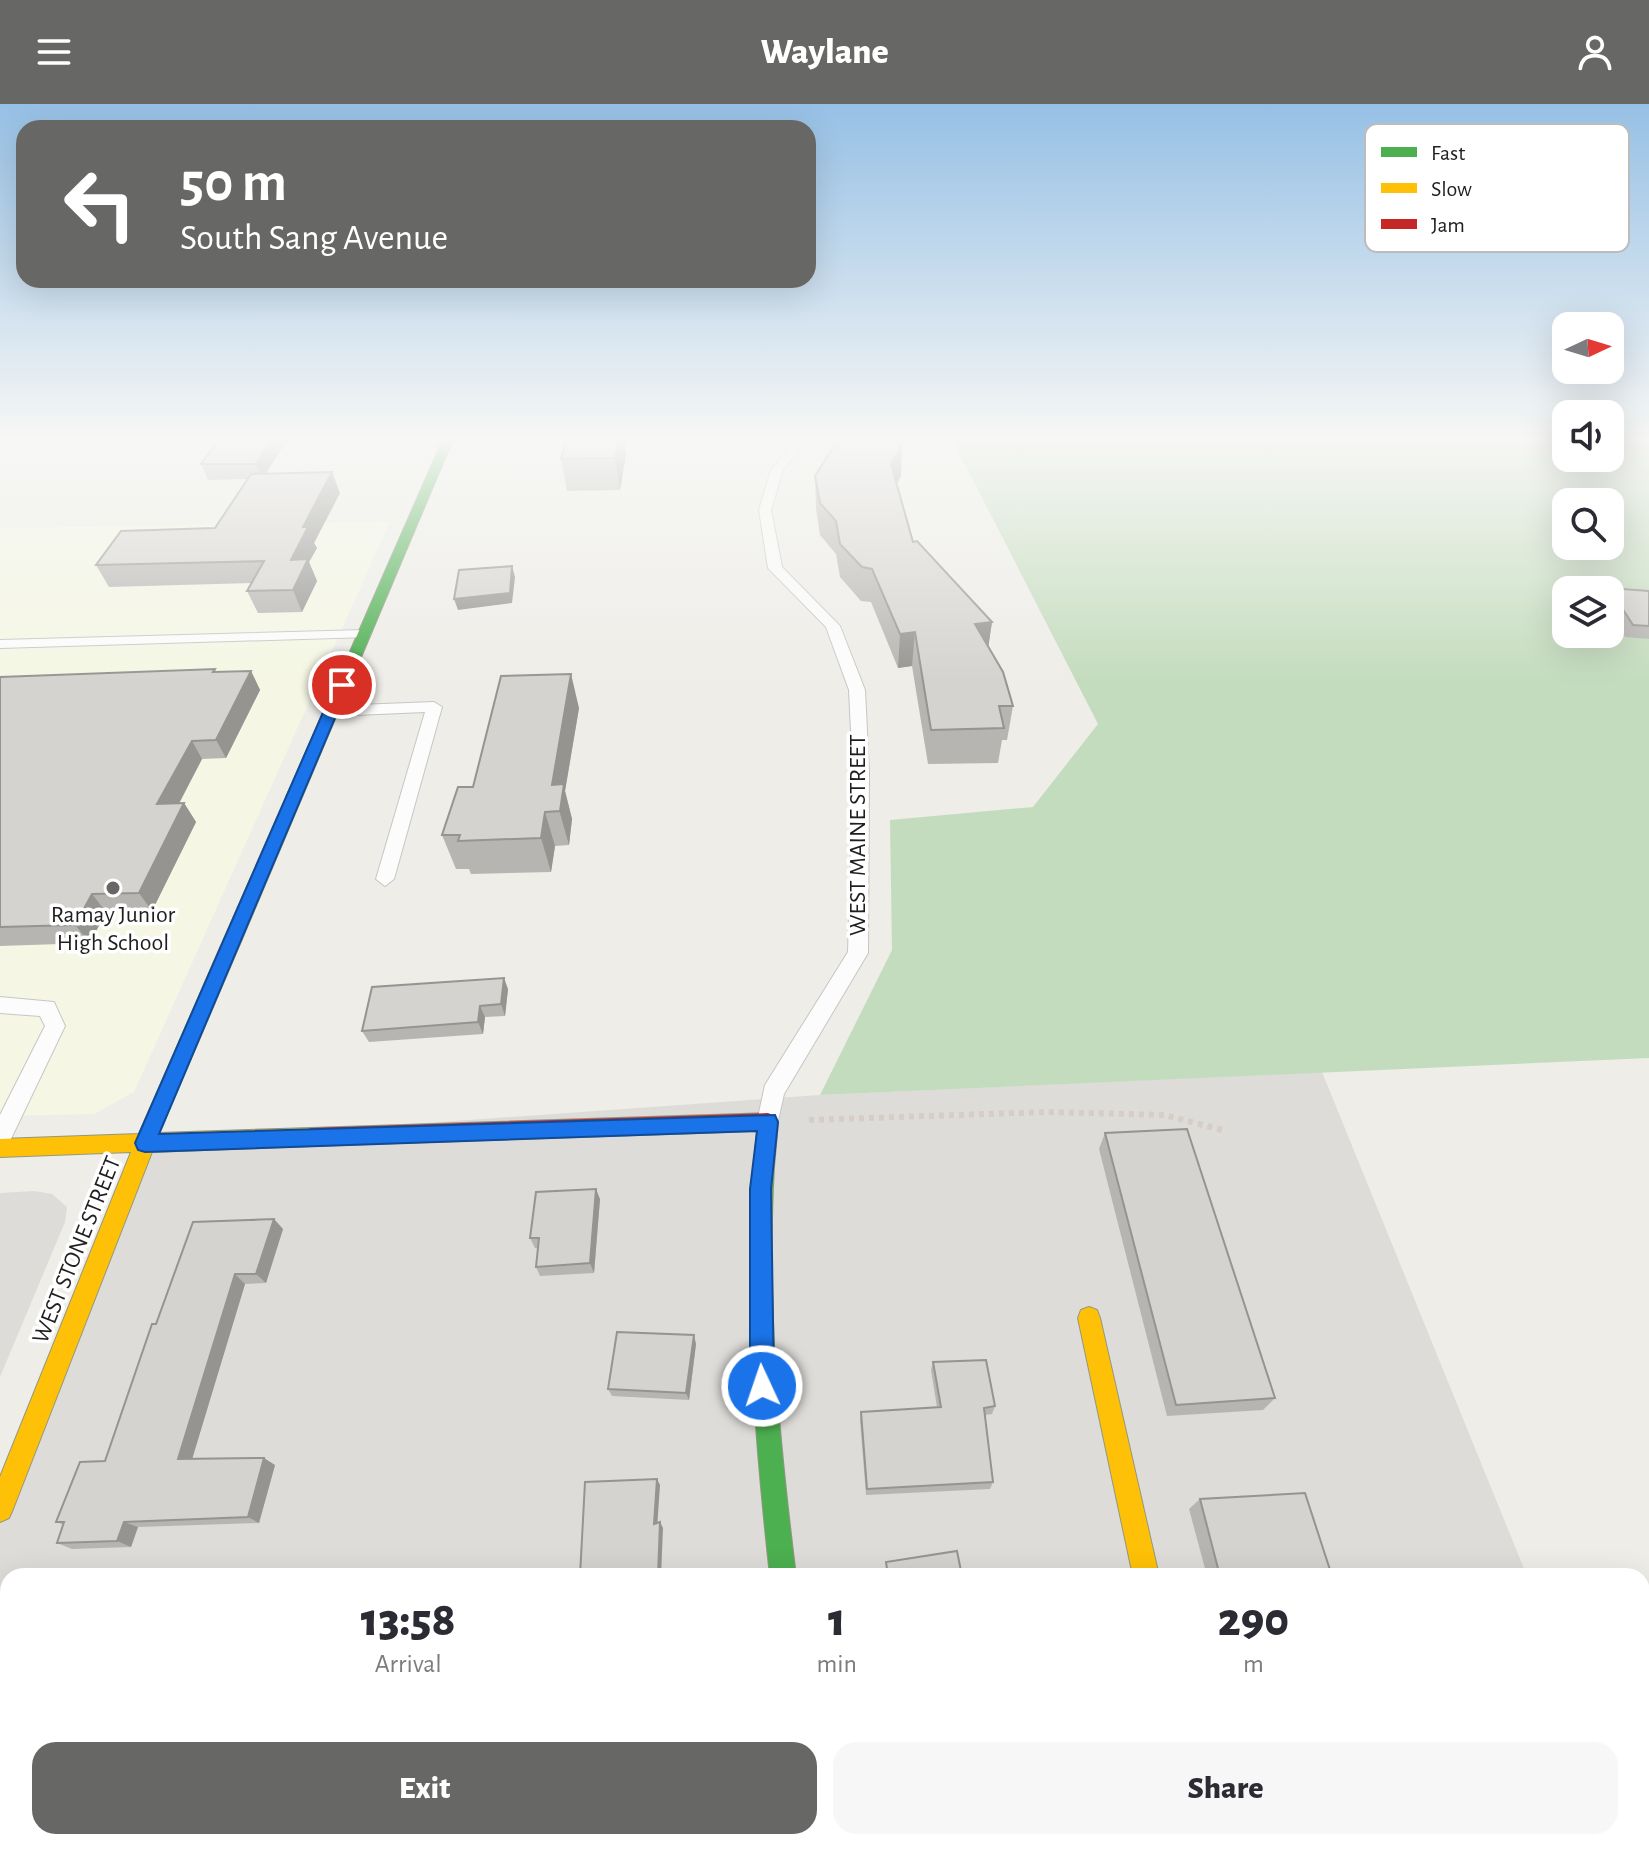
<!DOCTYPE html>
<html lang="en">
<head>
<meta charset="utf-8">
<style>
	:root { --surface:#fff; --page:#f7f7f7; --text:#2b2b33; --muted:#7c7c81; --accent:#676765 }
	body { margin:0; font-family:"Alegreya Sans",sans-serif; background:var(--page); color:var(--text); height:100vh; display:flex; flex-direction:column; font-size:30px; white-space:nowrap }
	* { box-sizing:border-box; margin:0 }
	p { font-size:26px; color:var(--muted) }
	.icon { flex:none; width:44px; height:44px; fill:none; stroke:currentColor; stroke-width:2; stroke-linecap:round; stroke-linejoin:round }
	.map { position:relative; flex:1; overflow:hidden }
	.details { position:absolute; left:0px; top:1464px; width:1650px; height:282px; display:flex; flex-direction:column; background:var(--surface); border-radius:24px 24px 0 0; box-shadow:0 8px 32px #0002 }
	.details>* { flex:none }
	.hud { position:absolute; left:16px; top:16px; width:800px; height:168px; border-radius:24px; box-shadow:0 8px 32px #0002; background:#676765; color:#fff; overflow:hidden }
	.needle { width:52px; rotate:86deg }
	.tools { position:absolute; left:1552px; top:208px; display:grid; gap:16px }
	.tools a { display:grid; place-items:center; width:72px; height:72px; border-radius:16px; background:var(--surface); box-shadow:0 8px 32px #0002; font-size:40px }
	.pin { position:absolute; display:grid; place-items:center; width:68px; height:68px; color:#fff; margin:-34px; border:4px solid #fff; border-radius:50%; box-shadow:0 2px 8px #0007 }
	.me { position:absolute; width:88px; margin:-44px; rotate:357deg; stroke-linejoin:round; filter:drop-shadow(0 0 6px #0008) }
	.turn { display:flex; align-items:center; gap:28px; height:168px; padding:0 32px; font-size:36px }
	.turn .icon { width:104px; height:104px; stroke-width:2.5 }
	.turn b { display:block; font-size:56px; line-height:68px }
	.eta { display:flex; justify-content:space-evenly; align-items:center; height:136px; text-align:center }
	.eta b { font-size:48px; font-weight:800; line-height:56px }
	.action { display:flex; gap:16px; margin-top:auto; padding:16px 32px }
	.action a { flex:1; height:92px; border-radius:24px; background:var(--accent); color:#fff; font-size:32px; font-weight:800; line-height:92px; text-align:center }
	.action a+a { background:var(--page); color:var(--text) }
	header { display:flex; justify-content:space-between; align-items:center; height:104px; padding:0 32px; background:var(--accent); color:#fff; font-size:36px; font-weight:800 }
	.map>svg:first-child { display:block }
	.residential { fill:#dddcd9 }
	.education { fill:#f5f7e4 }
	.forest { fill:#c4dcbe; fill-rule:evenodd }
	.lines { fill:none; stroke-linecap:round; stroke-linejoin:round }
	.lane-casing { stroke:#c6c6c4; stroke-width:2 }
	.street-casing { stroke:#c6c6c4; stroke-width:2 }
	.fast-casing { stroke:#929880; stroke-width:2 }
	.slow-casing { stroke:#929880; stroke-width:2 }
	.jam-casing { stroke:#929880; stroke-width:2 }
	.path { stroke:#d7ccc8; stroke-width:6; stroke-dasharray:5 5; stroke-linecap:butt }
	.lane { fill:#fcfcfc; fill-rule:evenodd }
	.street { fill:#fcfcfc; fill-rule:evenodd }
	.fast { fill:#4caf50; fill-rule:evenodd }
	.slow { fill:#ffc107; fill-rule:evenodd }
	.jam { fill:#c62828; fill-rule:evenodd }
	.wall { fill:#b7b5b2 }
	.shaded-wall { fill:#959491 }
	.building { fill:#d5d3cf; stroke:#959491; stroke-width:2 }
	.route { fill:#1a73e8; stroke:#114b97; stroke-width:2 }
	.poi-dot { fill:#676765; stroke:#fff; stroke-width:3 }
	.labels { text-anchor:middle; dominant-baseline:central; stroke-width:7; stroke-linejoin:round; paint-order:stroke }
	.street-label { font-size:24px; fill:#1f1f1f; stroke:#fff }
	.poi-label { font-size:24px; fill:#1f1f1f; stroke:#fff }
	.key { fill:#fff; stroke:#bcbcbc; stroke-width:2 }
	.key-label { font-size:22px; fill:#1f1f1f }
</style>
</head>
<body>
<header><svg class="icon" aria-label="menu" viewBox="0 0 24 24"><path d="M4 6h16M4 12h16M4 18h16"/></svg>Waylane<svg class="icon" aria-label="person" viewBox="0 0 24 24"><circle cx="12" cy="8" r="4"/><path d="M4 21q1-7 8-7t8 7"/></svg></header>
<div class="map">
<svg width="1649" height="1745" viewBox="0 0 1649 1745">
	<rect width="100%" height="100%" fill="#eeede8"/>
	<path class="residential" d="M1322,968L1527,1472H8V1738H1635L1638,1745H0V1405L145,1039L820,991Z
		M34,1087L52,1090L67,1103L65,1118L0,1273V1089Z"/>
	<path class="education" d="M390,418L134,988L94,1010L0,1012V424Z"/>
	<path class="forest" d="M951,333H1566V354H1610V333H1649V954L820,991L892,846L890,716L1033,703L1098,620ZM1566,398H1610V442H1566ZM1566,486H1610V530H1566Z"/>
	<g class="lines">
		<g class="lane-casing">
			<path id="lane" d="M797,336L803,339L783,366L771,406L782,463L840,522L865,586L869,668L868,849L784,990L776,1025L768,1028L760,1025L757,1018L765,981L848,848L853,668L849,586L826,523L768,464L759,406L771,366Z
				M364,526L371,530L369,533L0,544V536Z
				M434,598L442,603L394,775L385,782L376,775L425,608L332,612L324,607L332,602Z
				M0,893L54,898L65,922L8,1041L0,1044V1011L45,922L40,912L0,909Z"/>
		</g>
		<g class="street-casing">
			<path id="street" d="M765,1738H833V1745H765Z
				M1173,1738H1241L1242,1745H1174Z"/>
		</g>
		<g class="fast-casing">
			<path id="fast" d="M444,333H454L242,835L233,842L227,840L224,835Z
				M764,1054L771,1056L774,1063C766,1201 779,1336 796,1472H770C755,1335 744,1200 754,1063L757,1056Z"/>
		</g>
		<g class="slow-casing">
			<path id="slow" d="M233,828L242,835L159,1029L311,1024L318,1027L321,1033L318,1039L311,1042L152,1048L13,1405L9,1414L0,1418V1373L131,1048L0,1053V1035L139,1030L224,835Z
				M1089,1203L1097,1206L1100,1214L1159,1472H1133L1078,1214L1081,1206Z"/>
		</g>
		<g class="jam-casing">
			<path id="jam" d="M768,1009L775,1012L778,1018L774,1063L771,1070L764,1072L757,1070L754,1063L757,1027L311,1042L304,1039L301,1033L304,1027L311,1024Z"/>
		</g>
		<path class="path" d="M809,1016L1045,1008L1164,1011L1222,1026"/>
		<use href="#lane" class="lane"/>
		<use href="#street" class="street"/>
		<use href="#fast" class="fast"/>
		<use href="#slow" class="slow"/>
		<use href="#jam" class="jam"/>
	</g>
	<path class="wall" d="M289,333L266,369L340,389L314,439L317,444L309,458L317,477L302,508L258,509L247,487L252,479L109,483L96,461L215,424L247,375L208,376L201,360Z
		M567,333H624L626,350L620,386L567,387L561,355Z
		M840,333H899L901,372L897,379L913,438L992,518L988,543L1013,602L1007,636H1002L998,659L928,660L912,562L898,564L871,498L861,497L840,473L836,450L820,431L816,404L815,372Z
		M1609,484L1649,487V535L1625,533L1610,510V486H1608Z
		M215,565L216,568L251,567L260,586L226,654L202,655L179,700L184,699L196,718L152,807L106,808L90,839L0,842V573Z
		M579,604L565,687L572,715L569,741L555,742L551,768L471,770L469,765H456L442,731L473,683Z
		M508,885L505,912L485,913L483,930L369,938L362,927Z
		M1105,1029L1275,1294L1263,1306L1167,1312L1099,1045Z
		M600,1095L594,1169L540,1172L536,1163L538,1144H535L530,1134Z
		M283,1125L266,1179L245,1180L192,1355L275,1361L259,1419L138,1423L131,1443L72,1445L57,1439L64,1421L56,1418L105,1357L156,1220Z
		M696,1240L689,1296L612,1292L608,1285Z
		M933,1258L995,1302L992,1310L985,1311L993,1378L990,1385L866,1391L860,1316L861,1308L937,1303L931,1266Z
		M1200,1395L1332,1472H1207L1189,1405Z
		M1277,1738H1419L1421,1745H1279Z"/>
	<path class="shaded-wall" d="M273,333H289L262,375L256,360Z
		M619,333H624L626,350L620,386L615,354Z
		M895,333H899L898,348L902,341L901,372L890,392L893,337Z
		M332,368L340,389L314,439L317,444L309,458L317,477L302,508L293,486L291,456L303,423Z
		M512,462L515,473L512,499L458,506L454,495Z
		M992,518L987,552L975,520Z
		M915,528L912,562L898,564L900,530Z
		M251,567L260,586L226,654L216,636Z
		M571,570L579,604L565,687L572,715L569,741L552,681Z
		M192,637L202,655L169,718L157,700Z
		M184,699L196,718L152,807L139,789Z
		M545,708L555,742L551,768L541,734Z
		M92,790L106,808L90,839L75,821Z
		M504,874L508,885L505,912L501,900Z
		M480,902L485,913L483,930L478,918Z
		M596,1085L600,1095L594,1169L590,1159Z
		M274,1115L283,1125L266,1179L256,1170Z
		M235,1170L245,1180L190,1362L178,1355Z
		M694,1231L696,1240L689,1296L686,1289Z
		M264,1354L275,1361L259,1419L248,1413Z
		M657,1375L660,1381L657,1425L654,1420Z
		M124,1418L138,1423L131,1443L117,1437Z
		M660,1418L663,1424L661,1472H658Z"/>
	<path class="building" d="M221,333H273L256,360H201Z
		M567,333H619L615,354L561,355Z
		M840,333H895L893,337L902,341L891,360L913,438L917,437L992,518L975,520L1003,568L1013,602H999L1004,624L931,626L915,528L900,530L872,465L862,463L840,440L836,417L820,399L815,372Z
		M332,368L303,423H308L291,456L308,455L293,486L247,487L264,457L96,461L121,427L215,424L251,370Z
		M512,462L510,489L454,495L459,466Z
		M1609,484L1649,487V522L1633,521Z
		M215,565L213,568L251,567L216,636L192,637L157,700L184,699L139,789L92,790L75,821L0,823V573Z
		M571,570L552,681L564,680L560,707L545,708L541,734L458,737L460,731H442L458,683H473L501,572Z
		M504,874L501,900L480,902L478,918L362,927L372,883Z
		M1187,1025L1275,1294L1176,1301L1105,1029Z
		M596,1085L590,1159L536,1163L539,1134H530L536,1088Z
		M274,1115L256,1170H235L178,1355L264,1354L248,1413L124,1418L117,1437L57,1439L64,1418H56L80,1358L105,1357L152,1220H156L193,1118Z
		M617,1228L694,1231L686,1289L608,1285Z
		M986,1256L995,1302L984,1304L993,1378L867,1385L861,1308L941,1303L933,1258Z
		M657,1375L654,1420L660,1418L658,1472H580L585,1378Z
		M1305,1389L1332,1472H1220L1200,1395Z
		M957,1447L962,1472H888L886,1458Z
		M560,1738H616L560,1744Z
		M893,1738H1054L1055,1745H893Z
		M1293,1738H1419L1421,1745H1295Z"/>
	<linearGradient id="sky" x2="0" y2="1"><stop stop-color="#96c0e5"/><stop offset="0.58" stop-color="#f7f7f5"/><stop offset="1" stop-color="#f7f7f5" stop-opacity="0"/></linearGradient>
	<rect width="1649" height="578" fill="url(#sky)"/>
	<path class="route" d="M342,577L349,581L159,1030L775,1011L778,1018L771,1085L774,1282L770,1291L762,1294L753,1291L750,1282V1085L757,1027L145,1048L138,1046L135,1039L335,581Z"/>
	<circle class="poi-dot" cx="113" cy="784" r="8"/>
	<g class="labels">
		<g class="street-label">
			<text transform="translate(858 731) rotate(-90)">WEST MAINE STREET</text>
			<text transform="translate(77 1146) rotate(-68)">WEST STONE STREET</text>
		</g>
		<g class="poi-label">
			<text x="113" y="811">Ramay Junior<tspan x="113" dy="28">High School</tspan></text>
		</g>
	</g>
	<rect x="1365" y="20" width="264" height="128" rx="12" class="key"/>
	<rect x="1381" y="43" width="36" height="10" fill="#4caf50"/>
	<rect x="1381" y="79" width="36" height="10" fill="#ffc107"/>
	<rect x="1381" y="115" width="36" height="10" fill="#c62828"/>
	<g class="key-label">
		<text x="1431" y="56">Fast</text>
		<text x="1431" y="92">Slow</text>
		<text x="1431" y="128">Jam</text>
	</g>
</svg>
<div class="tools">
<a><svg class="needle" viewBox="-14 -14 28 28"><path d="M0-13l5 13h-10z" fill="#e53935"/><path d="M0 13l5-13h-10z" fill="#7c7c81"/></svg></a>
<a><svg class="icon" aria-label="sound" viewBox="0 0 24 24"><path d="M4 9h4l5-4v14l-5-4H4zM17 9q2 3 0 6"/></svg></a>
<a><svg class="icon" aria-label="search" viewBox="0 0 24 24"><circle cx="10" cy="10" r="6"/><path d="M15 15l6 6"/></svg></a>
<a><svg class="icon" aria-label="layers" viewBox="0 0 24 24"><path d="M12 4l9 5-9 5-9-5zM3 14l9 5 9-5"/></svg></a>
</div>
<div class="pin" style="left:342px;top:581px;background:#d93025"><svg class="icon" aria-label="arrive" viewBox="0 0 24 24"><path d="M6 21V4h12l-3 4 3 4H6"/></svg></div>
<svg class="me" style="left:762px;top:1282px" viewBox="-20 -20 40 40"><circle r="17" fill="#1a73e8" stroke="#fff" stroke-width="3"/><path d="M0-11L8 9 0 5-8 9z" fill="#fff"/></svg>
<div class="hud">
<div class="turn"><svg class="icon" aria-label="left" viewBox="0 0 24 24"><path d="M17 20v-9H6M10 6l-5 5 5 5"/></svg><div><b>50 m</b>South Sang Avenue</div></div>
</div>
<section class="details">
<div class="eta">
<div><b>13:58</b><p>Arrival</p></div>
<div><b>1</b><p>min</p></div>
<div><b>290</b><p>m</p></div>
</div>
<div class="action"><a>Exit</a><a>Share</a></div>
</section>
</div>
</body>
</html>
